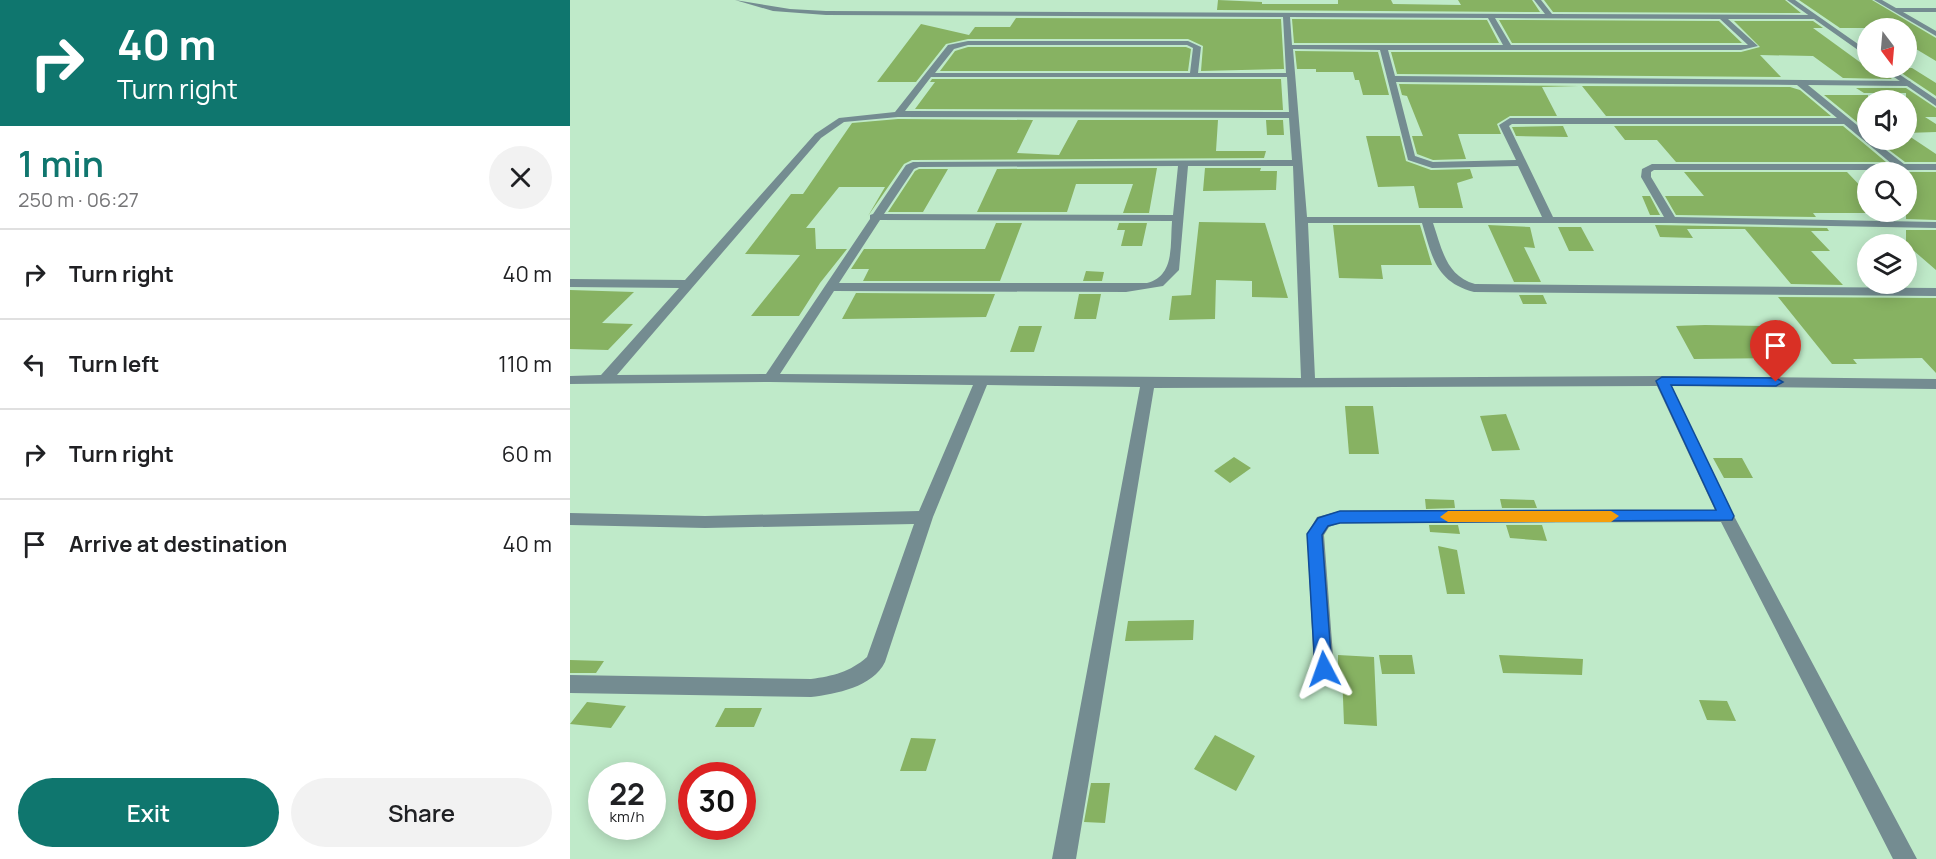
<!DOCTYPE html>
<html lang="en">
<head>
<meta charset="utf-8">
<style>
	:root { --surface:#fff; --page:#f2f2f2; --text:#202124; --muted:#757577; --line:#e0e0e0; --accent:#0f766e }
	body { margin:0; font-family:Manrope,sans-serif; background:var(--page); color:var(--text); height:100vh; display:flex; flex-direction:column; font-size:22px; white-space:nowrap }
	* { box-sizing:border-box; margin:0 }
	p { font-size:20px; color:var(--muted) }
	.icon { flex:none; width:33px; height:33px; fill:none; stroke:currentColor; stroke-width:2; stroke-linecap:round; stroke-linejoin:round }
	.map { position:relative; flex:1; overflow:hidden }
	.side { display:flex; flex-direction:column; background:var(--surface); width:570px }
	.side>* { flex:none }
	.hud { background:#0f766e; color:#fff; overflow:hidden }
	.needle { width:39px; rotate:164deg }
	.fabs { position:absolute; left:1287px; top:18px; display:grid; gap:12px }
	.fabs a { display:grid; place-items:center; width:60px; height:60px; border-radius:50%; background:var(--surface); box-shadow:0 3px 15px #0003; font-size:30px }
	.speed { position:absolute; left:18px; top:762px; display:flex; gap:12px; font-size:30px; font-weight:700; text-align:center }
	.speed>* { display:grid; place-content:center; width:78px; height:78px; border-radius:50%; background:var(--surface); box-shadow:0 3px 15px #0003; line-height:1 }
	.speed small { font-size:15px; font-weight:400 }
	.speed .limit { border:9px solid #d22; background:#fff; color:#111 }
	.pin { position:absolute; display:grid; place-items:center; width:51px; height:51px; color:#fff; margin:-62px -26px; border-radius:50% 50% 50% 0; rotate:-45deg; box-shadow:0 0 6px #0007 }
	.pin .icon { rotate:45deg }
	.me { position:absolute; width:66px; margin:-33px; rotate:356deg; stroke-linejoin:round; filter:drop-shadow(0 0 4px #0008) }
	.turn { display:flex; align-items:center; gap:21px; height:126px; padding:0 18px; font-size:27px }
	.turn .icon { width:78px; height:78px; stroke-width:2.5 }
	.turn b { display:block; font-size:42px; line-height:51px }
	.round { display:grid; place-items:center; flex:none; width:63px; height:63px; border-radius:32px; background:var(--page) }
	.headline { display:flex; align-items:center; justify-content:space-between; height:102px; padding:0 18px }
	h1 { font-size:36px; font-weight:600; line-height:45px; color:var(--accent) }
	.primary-button { display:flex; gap:12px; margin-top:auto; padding:12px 18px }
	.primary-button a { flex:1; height:69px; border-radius:36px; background:var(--accent); color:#fff; font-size:24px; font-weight:600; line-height:69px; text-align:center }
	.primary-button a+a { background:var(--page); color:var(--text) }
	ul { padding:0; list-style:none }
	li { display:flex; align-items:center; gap:18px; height:90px; padding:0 18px; border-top:2px solid var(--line) }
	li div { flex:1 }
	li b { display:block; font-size:22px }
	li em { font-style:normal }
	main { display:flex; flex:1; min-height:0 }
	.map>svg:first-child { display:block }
	.building { fill:#87b262 }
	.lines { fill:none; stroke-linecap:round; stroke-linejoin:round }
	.minor { fill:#748c91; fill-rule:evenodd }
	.tertiary { fill:#748c91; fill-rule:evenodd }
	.route { fill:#1a73e8; stroke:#114b97; stroke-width:1.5 }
	.slow { fill:#f59e0b }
</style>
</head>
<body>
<main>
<section class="side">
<div class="hud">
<div class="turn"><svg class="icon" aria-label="right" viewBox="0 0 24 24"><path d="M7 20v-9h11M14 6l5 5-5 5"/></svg><div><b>40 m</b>Turn right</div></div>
</div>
<div class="headline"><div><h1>1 min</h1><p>250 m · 06:27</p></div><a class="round"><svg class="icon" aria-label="close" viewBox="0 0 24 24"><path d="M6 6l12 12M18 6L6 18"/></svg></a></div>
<ul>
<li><svg class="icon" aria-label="right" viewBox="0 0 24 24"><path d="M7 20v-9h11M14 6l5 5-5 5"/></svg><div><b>Turn right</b></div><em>40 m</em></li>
<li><svg class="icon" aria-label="left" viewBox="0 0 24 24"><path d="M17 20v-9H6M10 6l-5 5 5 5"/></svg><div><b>Turn left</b></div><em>110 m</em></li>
<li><svg class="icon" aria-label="right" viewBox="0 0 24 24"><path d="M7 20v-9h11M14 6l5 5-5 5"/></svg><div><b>Turn right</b></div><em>60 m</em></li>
<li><svg class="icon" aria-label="arrive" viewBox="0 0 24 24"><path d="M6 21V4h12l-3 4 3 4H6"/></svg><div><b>Arrive at destination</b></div><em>40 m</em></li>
</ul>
<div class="primary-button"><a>Exit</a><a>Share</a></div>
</section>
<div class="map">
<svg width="1366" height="859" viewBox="0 0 1366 859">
	<rect width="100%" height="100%" fill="#bfeac9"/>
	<path class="building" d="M648,0L692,2V4H768V0H821L823,4L891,5L888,0H962L970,12L647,10Z
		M974,0H1215L1231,13L983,12Z
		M1229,0H1302L1366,38V61L1336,43V28H1270Z
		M446,18L711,19L714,69L631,71L633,46L618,39H398L376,44L346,82H307L351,24L399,35L405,27H440Z
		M722,19L917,20L929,43H724Z
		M929,20L1149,21L1172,43H942Z
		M1164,21H1243L1253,28H1243L1298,68H1309L1322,79L1273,78L1243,56L1190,55L1211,77L827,74L821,52H1171L1190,47Z
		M398,47H616L621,49L618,71H370L385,51Z
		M725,51L808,52L819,95H793L789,80H785L783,72H746V69H727Z
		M1324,68H1342L1366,83V96Z
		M362,79H711L713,110L345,109L365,82H360Z
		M829,84L1009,86L972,87L987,116H940L927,124L931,134H888L896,159L863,160L847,154L842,136H853L837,96L832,95Z
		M1012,86L1220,87L1230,90L1261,116H1036Z
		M1286,88H1336L1366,108V117H1355L1366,124V132L1336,133V93H1294Z
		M1254,95H1298V131Z
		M328,119L463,120L447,153L489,155L508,120H648L646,151H696L694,158L342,160L334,164L298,216L315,187H269L236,228H245L246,249H277L250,283L229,316H181L230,255L175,254L221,194H233L282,123Z
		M696,120H713L714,135H697Z
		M993,126L998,137L946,136L942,127Z
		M1044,126H1273L1316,162H1106L1087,140H1055Z
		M1336,134L1366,154V162H1335L1306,140H1336Z
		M796,136H830L836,161L861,170L900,169L903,178L887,183L893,208H849L844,186L808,187Z
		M587,168L579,213H553L563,184H506L497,212H407L427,169Z
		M635,168H691L690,171H707L706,190L633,191Z
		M349,169H378L353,212H318L345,171Z
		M1114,172H1366V220L1336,219V172H1277L1298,194V212L1315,213H1243L1246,217L1106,215L1095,196H1134Z
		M1072,196H1080L1090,215H1080Z
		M629,222L695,223L718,298L682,297V281L646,280L645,319L599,320L602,296L621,295Z
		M426,223H452L430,281H293L299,269H281L294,249H415Z
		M549,223H577L572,246H551L555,230H547Z
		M763,225H850L862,265H811L813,279L769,278Z
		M918,225L960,227L965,248L954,247L971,282H944Z
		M1085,225L1257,228L1259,231H1241L1260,251H1241L1273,285L1221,284L1175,229H1117L1123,238L1090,237Z
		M988,227H1011L1024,251H999Z
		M1336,230H1366V270L1344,251L1336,250Z
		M516,271L534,272L532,281H513Z
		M0,290L64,292L32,323L63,324L38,350L0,349Z
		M286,293L425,294L416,317L272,319Z
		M509,294H531L526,319H504Z
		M949,295H973L977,304H953Z
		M1208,297L1366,298V373L1352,358L1283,359L1287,364H1262Z
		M1135,325L1193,326L1215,358L1124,359L1106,326Z
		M449,326H472L464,352H440Z
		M775,406H803L809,454H779Z
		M936,414L950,450L922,451L910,416Z
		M664,457L681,468L660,483L644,471Z
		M1143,458H1172L1183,478H1154Z
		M855,499L884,500L885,508L856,509Z
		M930,499L964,500L967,508H932Z
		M859,525H888L890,534L860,532Z
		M936,525H972L977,541L940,538Z
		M868,546L887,550L895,594H877Z
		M624,620L623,640L555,641L558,621Z
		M768,655L804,657L807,726L774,724L772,673H768Z
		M809,655H842L845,674H812Z
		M929,655L1013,659L1012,675L933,673Z
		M0,660L34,661L26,673H0Z
		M1129,700L1157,701L1166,721L1137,720Z
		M17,702L56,706L41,728L0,724Z
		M155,708H192L184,727H145Z
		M645,735L685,756L666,791L624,769Z
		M341,738L366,739L356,771H330Z
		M521,783H540L535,823L514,822Z"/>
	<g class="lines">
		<path class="minor" d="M165,0L220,9L256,11L975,14L964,0H971L982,14L1244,15L1247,19H1158L1188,46L1171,50H818L825,76L1340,81L1341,83L1337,86L1238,85L1298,134V140H1303L1334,164H1366V170H1084L1081,172V177L1105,217L1366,222V228L1101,223H863C872,249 876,276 905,284L1366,288V296L904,292C866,282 862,257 852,223H738L745,378L1092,376L1366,379V389L1101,386L1164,516L1347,859H1323L1151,522L770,523L759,527L754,535L764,669L761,675L754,678L747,675L744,669L737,534L747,517L770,511L1145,510L1087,386L584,388L506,859H482L570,387L417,385L363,517L315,662C303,687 266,694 241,697L0,693V675L241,679C263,676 280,672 297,657L344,524L135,528L0,525V513L135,516L349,511L403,385L200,382L0,384V376L31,375L109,288L0,287V279L115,280L245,134L269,118L325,112L378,45L398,41H618L631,47L628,73H716L713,17L256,15L203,11ZM720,17L918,18L933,45H722ZM925,18L1150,19L1178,45H941ZM398,45H617L623,48L620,73H365L384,49ZM723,49L810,50L838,160L862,168L948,166L972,217H737ZM361,77H717L719,112L335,111ZM826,82L1227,85L1267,118H940L929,125L946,160L863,162L845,156ZM328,117L719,118L722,160L343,162L336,165L303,214L300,215V219L196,374L47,375L251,138L274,122ZM942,124H1274L1322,164H1082L1072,169L1071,177L1094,217H983L939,126ZM608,166L603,215L314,214L344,169L349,167ZM618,166H723L731,378L210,374L264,291L556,292L593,286L609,270ZM310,220L602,221C600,245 605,276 577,283H269Z
			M1304,0H1312L1326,8H1366V12H1333L1366,31V36Z"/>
		<path class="tertiary" d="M1217,0H1225L1298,51V57Z
			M1311,68H1320L1366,99V106Z"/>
	</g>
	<path class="route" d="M1092,377L1206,378L1213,382L1206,386L1101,385L1164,516L1162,520L770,523L758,526L752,535L762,669L760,675L754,677L747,675L745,669L737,534L748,518L770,511L1146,510L1086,381Z"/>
	<path class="slow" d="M878,511H1041L1049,516L1041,522H878L870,517Z"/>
</svg>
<div class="fabs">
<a><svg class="needle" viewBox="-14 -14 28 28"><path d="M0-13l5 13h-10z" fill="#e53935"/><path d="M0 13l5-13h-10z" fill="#757577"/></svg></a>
<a><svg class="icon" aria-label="sound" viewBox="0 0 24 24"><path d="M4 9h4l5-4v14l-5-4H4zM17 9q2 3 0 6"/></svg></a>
<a><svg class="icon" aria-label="search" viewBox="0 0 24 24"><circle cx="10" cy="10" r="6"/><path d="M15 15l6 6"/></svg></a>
<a><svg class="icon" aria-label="layers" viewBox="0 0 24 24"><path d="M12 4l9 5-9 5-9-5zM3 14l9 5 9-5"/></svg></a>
</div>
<div class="speed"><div>22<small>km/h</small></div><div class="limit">30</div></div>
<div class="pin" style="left:1206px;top:382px;background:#d93025"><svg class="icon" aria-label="arrive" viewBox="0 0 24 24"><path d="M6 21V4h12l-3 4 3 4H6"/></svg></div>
<svg class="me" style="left:754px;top:669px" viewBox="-20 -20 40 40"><path d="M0-17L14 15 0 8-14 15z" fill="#1a73e8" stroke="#fff" stroke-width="4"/></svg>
</div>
</main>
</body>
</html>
